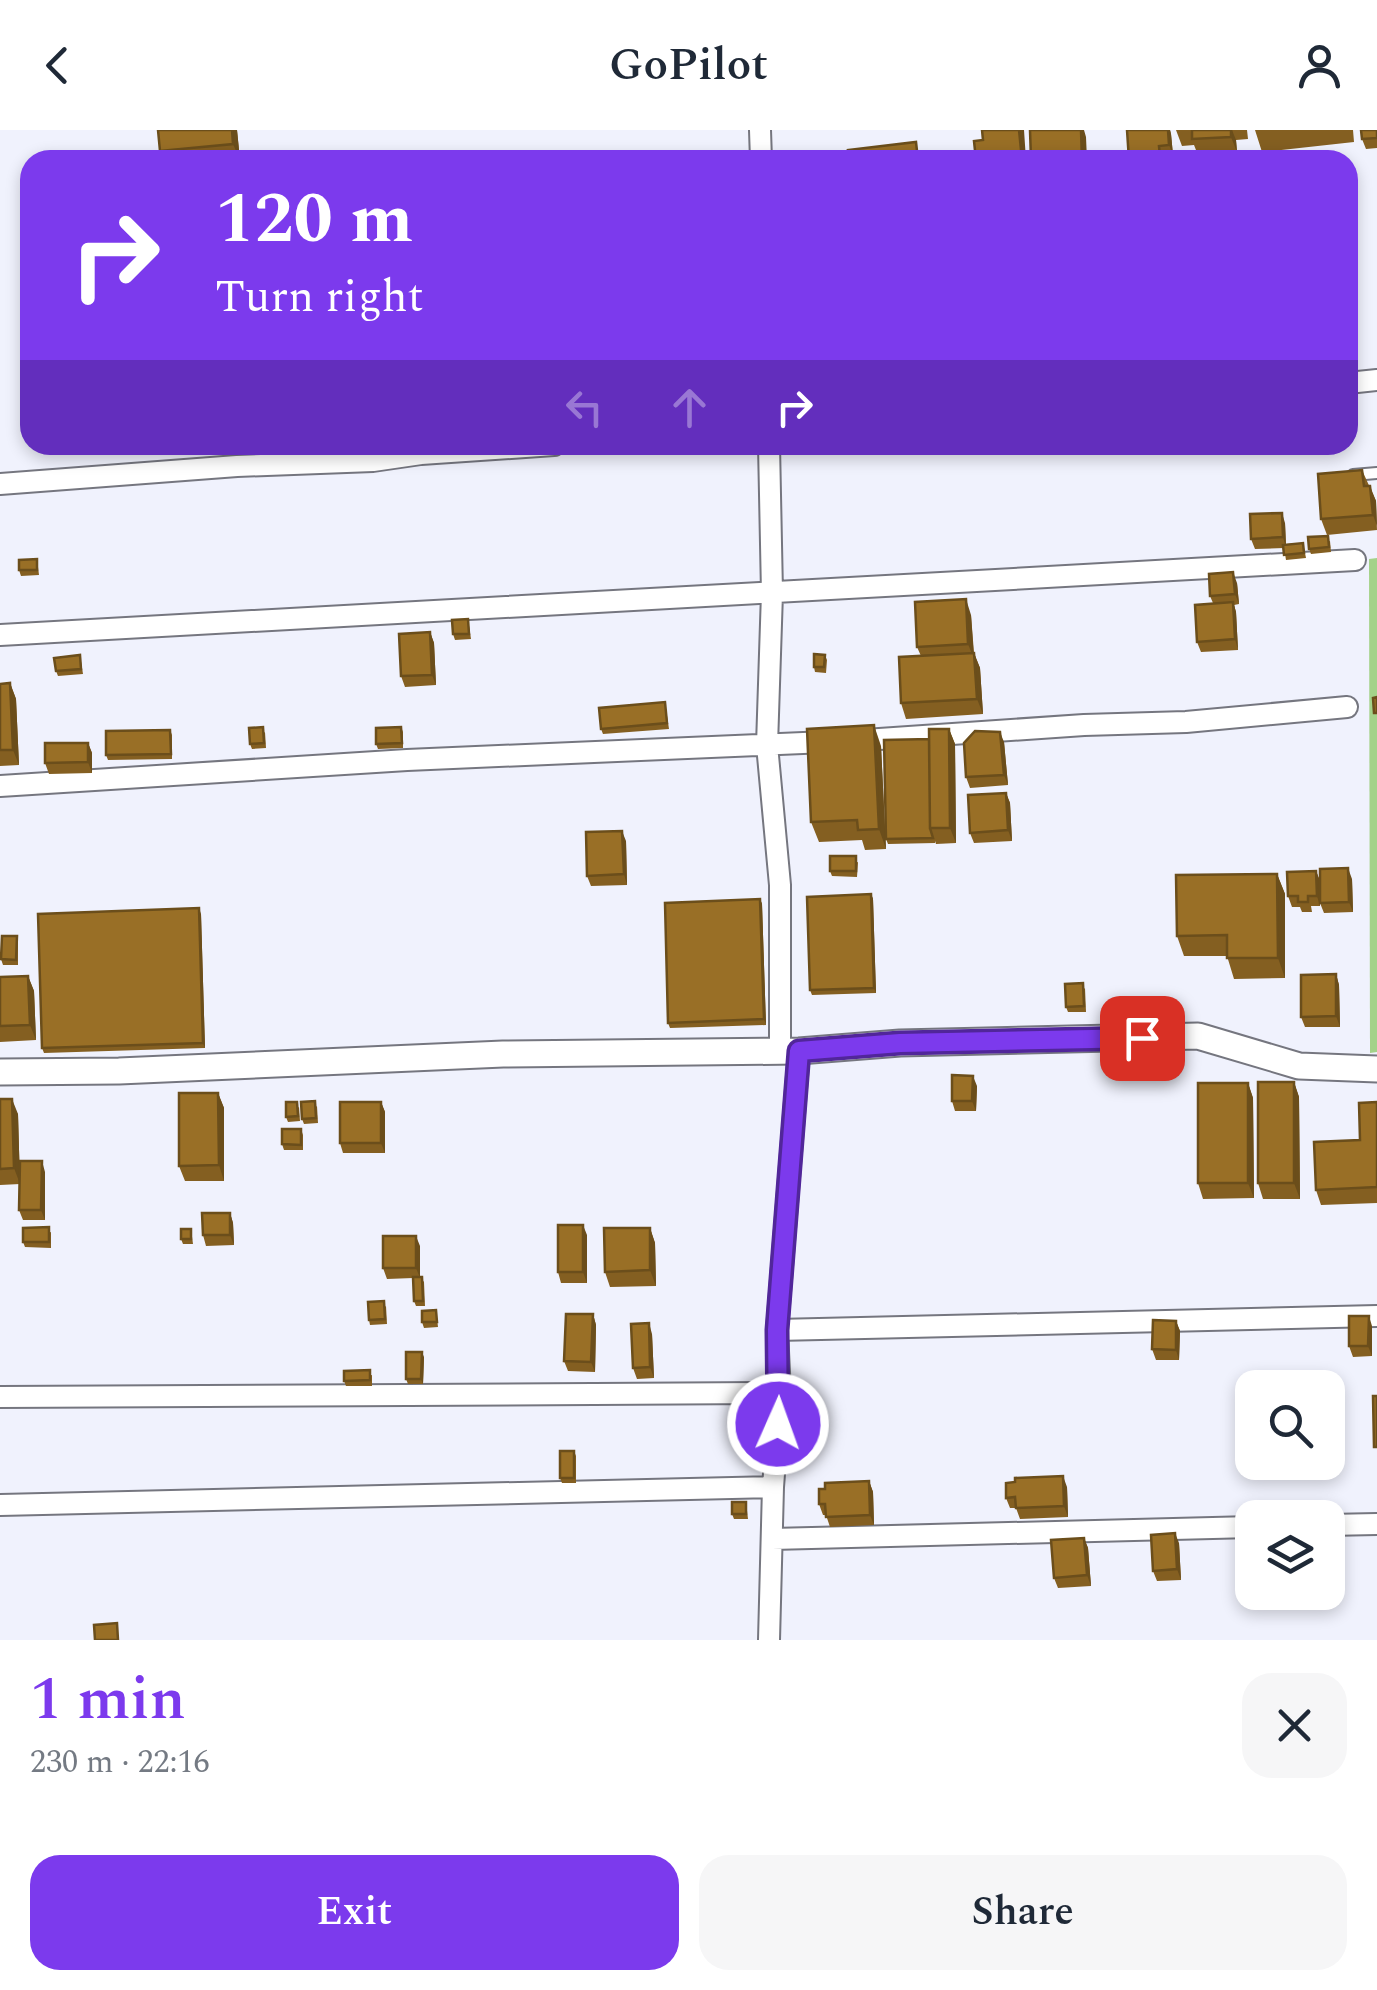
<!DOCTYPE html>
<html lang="en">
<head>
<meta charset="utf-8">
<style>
	:root { --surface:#fff; --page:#f6f6f7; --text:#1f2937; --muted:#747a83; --accent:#7c3aed }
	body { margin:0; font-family:Spectral,serif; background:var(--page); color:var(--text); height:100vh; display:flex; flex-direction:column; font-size:38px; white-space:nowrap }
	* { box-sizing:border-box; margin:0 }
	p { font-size:32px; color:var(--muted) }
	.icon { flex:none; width:55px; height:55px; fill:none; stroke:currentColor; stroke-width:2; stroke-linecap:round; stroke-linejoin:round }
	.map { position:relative; height:1510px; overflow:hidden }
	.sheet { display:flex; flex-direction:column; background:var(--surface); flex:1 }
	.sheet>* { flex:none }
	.top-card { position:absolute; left:20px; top:20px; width:1338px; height:305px; border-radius:30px; box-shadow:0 5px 15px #0003; background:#7c3aed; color:#fff; overflow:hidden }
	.tools { position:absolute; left:1235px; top:1240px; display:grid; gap:20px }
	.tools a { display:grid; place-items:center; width:110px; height:110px; border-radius:20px; background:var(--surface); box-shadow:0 5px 15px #0003; font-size:50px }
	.pin { position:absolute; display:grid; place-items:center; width:85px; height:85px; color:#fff; margin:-42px; border-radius:20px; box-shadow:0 5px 15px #0006 }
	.me { position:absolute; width:110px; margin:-55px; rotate:2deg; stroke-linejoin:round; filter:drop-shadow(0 0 8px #0008) }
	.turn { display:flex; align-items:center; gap:35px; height:210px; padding:0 30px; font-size:45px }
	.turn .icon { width:130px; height:130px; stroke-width:2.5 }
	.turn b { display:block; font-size:70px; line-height:85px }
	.lanes { display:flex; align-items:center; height:95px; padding:0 30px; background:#0003; justify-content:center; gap:50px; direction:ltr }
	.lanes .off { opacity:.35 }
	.round { display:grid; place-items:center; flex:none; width:105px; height:105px; border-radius:30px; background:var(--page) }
	.summary { display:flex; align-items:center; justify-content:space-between; height:170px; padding:0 30px }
	h1 { font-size:60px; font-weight:600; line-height:75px; color:var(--accent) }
	.cta { display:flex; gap:20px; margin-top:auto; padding:20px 30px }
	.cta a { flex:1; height:115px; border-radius:30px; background:var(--accent); color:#fff; font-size:40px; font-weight:600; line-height:115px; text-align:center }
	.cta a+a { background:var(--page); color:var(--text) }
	header { display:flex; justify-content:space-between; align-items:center; height:130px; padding:0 30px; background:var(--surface); font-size:45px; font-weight:600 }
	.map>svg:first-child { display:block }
	.green { fill:#a4d289 }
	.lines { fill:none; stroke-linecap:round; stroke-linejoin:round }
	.service-casing { stroke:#75767f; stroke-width:14 }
	.minor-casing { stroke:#75767f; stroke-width:24 }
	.tertiary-casing { stroke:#75767f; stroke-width:29 }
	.service { stroke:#fff; stroke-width:10 }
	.minor { stroke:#fff; stroke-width:20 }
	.tertiary { stroke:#fff; stroke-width:25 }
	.wall { fill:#845f21 }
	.shaded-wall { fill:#6b4e1b }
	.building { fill:#996f26; stroke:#6b4e1b; stroke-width:2.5 }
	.route-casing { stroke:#51269a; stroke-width:25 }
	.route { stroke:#7c3aed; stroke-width:18 }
</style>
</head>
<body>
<header><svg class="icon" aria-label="back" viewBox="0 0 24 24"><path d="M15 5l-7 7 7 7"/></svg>GoPilot<svg class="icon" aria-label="person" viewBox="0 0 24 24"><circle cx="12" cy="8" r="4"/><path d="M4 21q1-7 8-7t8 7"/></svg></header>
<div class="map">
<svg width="1377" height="1510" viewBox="0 0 1377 1510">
	<rect width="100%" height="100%" fill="#f0f2fd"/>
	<path class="green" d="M1377,428V922L1370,923L1369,429Z"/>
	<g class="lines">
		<g class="service-casing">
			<path id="service" d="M1353,345L1377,343"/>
		</g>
		<g class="minor-casing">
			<path id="minor" d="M760,0L761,30
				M1348,253L1377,250
				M769,315L772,463L767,615L780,755V921
				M0,354L237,336L373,331L421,324L554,315
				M0,505L1355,430
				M0,656L407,630L850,611L1084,595L1186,592L1347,577
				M777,1200L1377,1186
				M0,1267L780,1263
				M0,1375L773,1357
				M1328,1395L1377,1394
				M772,1409L1252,1397
				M769,1510L773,1357L780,1263L777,1200L799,921"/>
		</g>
		<g class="tertiary-casing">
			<path id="tertiary" d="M0,942L119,941L503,924L799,921L900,913L1198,906L1299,936L1377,939"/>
		</g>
		<use href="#service" class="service"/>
		<use href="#minor" class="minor"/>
		<use href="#tertiary" class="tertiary"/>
	</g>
	<path class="wall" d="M158,0H237L240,30H163L160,21Z
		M1168,0H1170L1171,4L1173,25L1163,26V30H1129Z
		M1176,0H1247L1248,9L1236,10L1237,22L1198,25L1194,15L1182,16Z
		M1255,0H1353L1354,12L1262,22Z
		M1377,0V18L1366,19L1362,9Z
		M1362,340L1376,371L1377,400L1327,405L1321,389Z
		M1285,393L1286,414L1303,413L1306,428L1286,430L1284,418L1255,419L1251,409Z
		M1330,411L1331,422L1311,424L1309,419Z
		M37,429L39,445L21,446L19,440Z
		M1237,453L1239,474L1234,475L1236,482L1238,520L1201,522L1197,512L1213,473L1210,466Z
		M971,485L974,523L980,538L983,584L906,589L901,573L921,526L917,517Z
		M468,489L471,509L455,510L453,504Z
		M430,502L434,513L436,555L405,557L401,546Z
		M80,525L83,544L58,546L56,541Z
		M825,525L827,530L826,543L815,542L814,537Z
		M10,553L16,569L19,635L0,636V554Z
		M665,572L669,599L603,604L601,599Z
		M401,597L403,602V618L378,619L376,614Z
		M949,599L955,614L956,713L936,714L935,711V713L888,714L886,709L929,609Z
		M170,600L172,605V629L108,630L106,625Z
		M265,602L266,618L252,619L250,614Z
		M1004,612L1008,655L970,658L966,647Z
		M88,613L92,623V643L49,644L45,633Z
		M881,616L886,719L865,720L862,710L819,712L811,692Z
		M1006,663L1010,673L1012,711L974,713L970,703Z
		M626,711L627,755L591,756L587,746Z
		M858,732L857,747L832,746L830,741Z
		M1316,741L1320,751V776H1311L1312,782H1302L1300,777H1292L1288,766Z
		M1277,744L1285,764V848L1234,849L1227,826H1184L1177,806Z
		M1352,749L1353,782L1324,783L1320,773Z
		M871,764L873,769L876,863L812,865L810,860Z
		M760,769L762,774L766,895L670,898L668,893Z
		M201,784L205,918L44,923L42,918Z
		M17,806L18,811V835H3L1,829Z
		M1336,844L1339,855L1340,897H1305L1301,887Z
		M28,846L34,861L36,910L0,912V847Z
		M1085,858L1086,882H1068L1066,877Z
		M1294,952L1299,967L1300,1069H1263L1258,1053Z
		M1248,953L1253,968L1254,1068L1203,1069L1198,1053Z
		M977,956L976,981H955L952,971Z
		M218,963L224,978V1051H185L179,1036Z
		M0,969L18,984L20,1054L0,1055Z
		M381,972L385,982V1023H343L340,1013Z
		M1377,972V1073L1321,1075L1316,1060L1360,1010Z
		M317,976L318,993L304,994L302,989Z
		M299,977L300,991L288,992L286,987Z
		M301,999L303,1005V1020H284L282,1014Z
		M45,1042V1090H23L19,1080Z
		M230,1083L233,1093L234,1115L206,1116L203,1105Z
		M650,1098L655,1113L656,1156L610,1157L605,1142Z
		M191,1099L193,1114H183L181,1109Z
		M51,1102V1118L25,1117L23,1112Z
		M587,1105V1153H561L558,1142Z
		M420,1116V1147L424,1152L425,1176H416L414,1171L413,1148L387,1149L383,1138Z
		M386,1176L387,1194L370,1195L369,1190Z
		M436,1180L438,1197L424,1198L422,1192Z
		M593,1184L596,1195L595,1242L568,1241L564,1231Z
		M1176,1191L1180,1201L1179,1230H1156L1152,1219Z
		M1372,1196V1226L1353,1227L1349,1216Z
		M652,1204L654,1248L637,1249L633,1238Z
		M424,1227L423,1254H408L406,1249Z
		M372,1245V1256H346L344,1251Z
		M574,1321L576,1326V1353H562L560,1348Z
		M869,1351L873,1362L874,1395L830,1397L826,1385H823L819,1374Z
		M1067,1357L1068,1387L1020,1389L1016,1378H1010L1006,1368Z
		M746,1372L748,1389H734L732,1384Z
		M1084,1408L1088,1418L1091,1456L1058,1458L1054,1448Z
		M1179,1413L1181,1450L1157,1451L1153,1441Z"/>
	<path class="shaded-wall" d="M232,0H237L240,30L233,14Z
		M1019,0H1024L1026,30H1022Z
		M1081,0H1084L1086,7L1087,30H1082Z
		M1168,0H1170L1171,4L1173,25L1169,15Z
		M1231,0H1232L1236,10L1237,22L1231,7Z
		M1370,356L1376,371L1377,396L1373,385Z
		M1282,383L1285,393L1286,418L1283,407Z
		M1233,442L1237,453L1239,474L1235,464Z
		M966,469L971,485L974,529L968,514Z
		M1233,472L1236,482L1238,520L1235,509Z
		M430,502L434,513L436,555L432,545Z
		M974,523L980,538L983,584L977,569Z
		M10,553L16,569L19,635L13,620Z
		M874,595L881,616L886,719L879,699Z
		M949,599L955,614L956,713L950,698Z
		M1000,602L1004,612L1008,655L1004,645Z
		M88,613L92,623V643L88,632Z
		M1006,663L1010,673L1012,711L1008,700Z
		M622,701L626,711L627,755L624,744Z
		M1348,738L1352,749L1353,782L1349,772Z
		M1316,741L1320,751V776L1317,766Z
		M1277,744L1285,764V848L1278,828Z
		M871,764L873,769L876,863L874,858Z
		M760,769L762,774L766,895L764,889Z
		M199,778L201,784L205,918L203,913Z
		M1336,844L1339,855L1340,897L1336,886Z
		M28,846L34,861L36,910L30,895Z
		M973,946L977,956L976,981L972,971Z
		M1294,952L1299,967L1300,1069L1294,1053Z
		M1248,953L1253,968L1254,1068L1248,1053Z
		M218,963L224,978V1051L219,1035Z
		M12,969L18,984L20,1054L14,1038Z
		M381,972L385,982V1023L381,1013Z
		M42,1031L45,1042V1090L41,1080Z
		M230,1083L233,1093L234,1115L230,1105Z
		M583,1095L587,1105V1153L583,1142Z
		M650,1098L655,1113L656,1156L650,1140Z
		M416,1106L420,1116V1148L416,1138Z
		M593,1184L596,1195L595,1242L591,1232Z
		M1369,1186L1372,1196V1226L1368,1216Z
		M1176,1191L1180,1201L1179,1230L1176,1220Z
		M649,1193L652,1204L654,1248L650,1237Z
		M422,1222L424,1227L423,1254L421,1249Z
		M1063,1346L1067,1357L1068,1387L1064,1376Z
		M869,1351L873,1362L874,1395L870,1385Z
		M1175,1403L1179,1413L1181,1450L1177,1439Z
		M1084,1408L1088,1418L1091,1456L1087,1445Z"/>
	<path class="building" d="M158,0H232L233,14L160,21Z
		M982,0H1019L1022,30H976L974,11L983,10Z
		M1030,0H1081L1082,30H1031Z
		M1127,0H1168L1169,15L1159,16L1160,27L1129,30Z
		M1192,0H1231V7L1192,9Z
		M1361,0H1377V8L1362,9Z
		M916,12L918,30H850L848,20Z
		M1362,340L1364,356H1370L1373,385L1321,389L1318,344Z
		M1282,383L1283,407L1251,409L1250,384Z
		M1328,406L1329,417L1309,419L1308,407Z
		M1303,413L1304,423L1284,425L1283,415Z
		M37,429V440H19V430Z
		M1233,442L1235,464L1210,466L1209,444Z
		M966,469L968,514L917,517L915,472Z
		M1233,472L1235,509L1197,512L1195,475Z
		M468,489L469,504H453L452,490Z
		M430,502L432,545L401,546L399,504Z
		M974,523L977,569L901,573L899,527Z
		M814,524L825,525L824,537H814Z
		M80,525L81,539L56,541L54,528Z
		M10,553L13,620H0V554Z
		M1377,567V583H1374L1373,568Z
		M665,572L667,593L601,599L599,578Z
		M874,595L879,699L858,700L857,690L811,692L807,599Z
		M263,597L264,613L250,614L249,598Z
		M401,597L402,613L376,614V598Z
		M929,599H949L950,698H930Z
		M170,600L171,624L106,625V601Z
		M975,601L1000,602L1004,645L966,647L964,613Z
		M929,609L930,698L933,708L886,709L884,610Z
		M45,613H88V632L45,633Z
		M1006,663L1008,700L970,703L968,665Z
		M622,701L624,744L587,746L586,702Z
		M830,726H856V741H830Z
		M1348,738L1349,772L1320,773V739Z
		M1316,741L1317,766H1308V772H1298V766H1288L1287,742Z
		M1277,744L1278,828H1227V805L1177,806L1176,745Z
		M871,764L874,858L810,860L807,767Z
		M760,769L764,889L668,893L665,773Z
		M199,778L203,913L42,918L38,784Z
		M2,806H17L16,830L1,829Z
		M1336,844V886L1301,887V845Z
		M28,846L30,895L0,896V847Z
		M1083,853L1084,876L1066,877L1065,854Z
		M952,945L973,946L972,971H952Z
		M1258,952H1294V1053H1258Z
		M1198,953H1248V1053H1198Z
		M179,963H218L219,1035L179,1036Z
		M0,969H12L14,1038L0,1039Z
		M315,971L316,988L302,989L301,972Z
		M286,972H297L298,986L286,987Z
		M340,972H381V1013H340Z
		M1377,972V1057L1316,1060L1314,1012L1360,1010L1359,973Z
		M282,999H301V1015L282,1014Z
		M20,1031H42L41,1080H19Z
		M202,1083H230V1105H203Z
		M558,1095H583V1142H558Z
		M49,1097V1112H23V1098Z
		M604,1098H650V1140L605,1142Z
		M181,1099H191V1109H181Z
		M383,1106H416V1138H383Z
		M413,1147H422L423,1171H414Z
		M384,1171L385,1189L369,1190L368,1172Z
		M436,1180L437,1192H422V1181Z
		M566,1184H593L591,1232L564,1231Z
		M1349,1186H1369L1368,1216H1349Z
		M1153,1190L1176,1191V1220L1152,1219Z
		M649,1193L650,1237L633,1238L631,1194Z
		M406,1222H422L421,1249H406Z
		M370,1240V1250L344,1251V1241Z
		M1373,1266H1377V1317H1374Z
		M560,1321H574V1348H560Z
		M1063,1346L1064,1376L1016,1378L1015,1367L1006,1368V1353L1015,1352V1348Z
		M869,1351L870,1385L826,1387L825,1374H819V1359H825V1353Z
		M732,1372H746V1384H732Z
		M1175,1403L1177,1439L1153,1441L1151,1405Z
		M1084,1408L1087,1445L1054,1448L1051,1410Z
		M117,1493L118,1510H95L94,1495Z"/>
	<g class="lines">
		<g class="route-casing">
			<path id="route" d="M778,1294L777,1200L799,921L900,913L1142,908"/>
		</g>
		<use href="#route" class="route"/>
	</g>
</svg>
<div class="tools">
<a><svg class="icon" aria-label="search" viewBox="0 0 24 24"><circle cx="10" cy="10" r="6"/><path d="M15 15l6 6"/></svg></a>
<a><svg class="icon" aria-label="layers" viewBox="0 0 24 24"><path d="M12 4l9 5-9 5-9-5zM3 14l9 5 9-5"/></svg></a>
</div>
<div class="pin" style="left:1142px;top:908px;background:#d93025"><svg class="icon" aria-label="arrive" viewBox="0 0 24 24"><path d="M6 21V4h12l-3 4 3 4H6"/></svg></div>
<svg class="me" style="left:778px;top:1294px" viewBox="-20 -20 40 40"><circle r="17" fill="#7c3aed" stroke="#fff" stroke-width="3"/><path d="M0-11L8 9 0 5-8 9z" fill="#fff"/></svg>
<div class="top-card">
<div class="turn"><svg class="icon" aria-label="right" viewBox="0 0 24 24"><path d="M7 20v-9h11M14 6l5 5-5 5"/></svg><div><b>120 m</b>Turn right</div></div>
<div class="lanes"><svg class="icon off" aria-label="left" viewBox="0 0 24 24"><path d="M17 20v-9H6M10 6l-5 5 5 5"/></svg><svg class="icon off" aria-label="ahead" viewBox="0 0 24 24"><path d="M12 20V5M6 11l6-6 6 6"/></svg><svg class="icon" aria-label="right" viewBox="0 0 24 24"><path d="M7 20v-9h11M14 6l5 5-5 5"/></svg></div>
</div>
</div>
<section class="sheet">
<div class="summary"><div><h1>1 min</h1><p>230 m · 22:16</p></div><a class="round"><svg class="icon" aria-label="close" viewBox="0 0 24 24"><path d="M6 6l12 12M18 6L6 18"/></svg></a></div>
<div class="cta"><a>Exit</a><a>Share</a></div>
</section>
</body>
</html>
